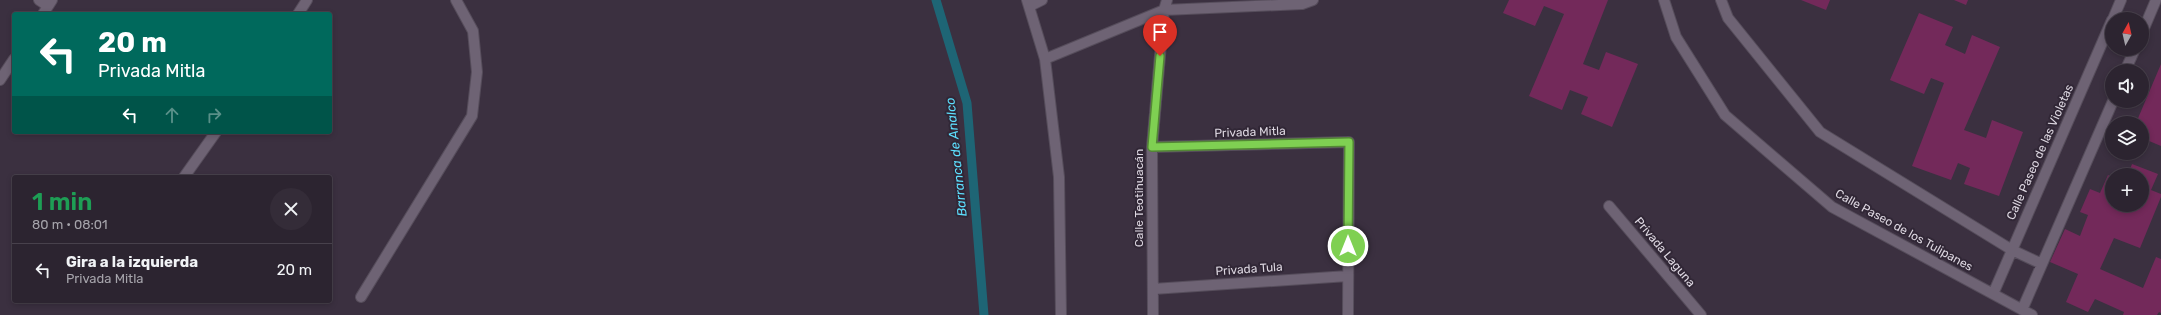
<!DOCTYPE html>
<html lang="es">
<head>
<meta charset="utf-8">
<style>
	:root { --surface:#2c2430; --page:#342c38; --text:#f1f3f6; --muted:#a6a4ab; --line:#48414c }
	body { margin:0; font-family:Rubik,sans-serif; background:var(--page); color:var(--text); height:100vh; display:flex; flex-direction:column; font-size:15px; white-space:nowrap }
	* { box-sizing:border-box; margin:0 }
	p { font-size:13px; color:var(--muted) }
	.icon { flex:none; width:22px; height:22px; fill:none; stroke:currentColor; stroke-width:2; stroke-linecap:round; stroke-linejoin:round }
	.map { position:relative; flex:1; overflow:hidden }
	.details { position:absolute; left:12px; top:175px; width:320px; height:128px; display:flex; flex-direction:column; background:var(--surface); border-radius:4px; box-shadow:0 2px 6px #0003,0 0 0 1px var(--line) }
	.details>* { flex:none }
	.top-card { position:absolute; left:12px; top:12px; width:320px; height:122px; border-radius:4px; box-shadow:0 2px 6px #0003,0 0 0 1px var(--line); background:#00695c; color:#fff; overflow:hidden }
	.needle { width:26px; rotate:8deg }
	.buttons { position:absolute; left:2105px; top:12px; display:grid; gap:8px }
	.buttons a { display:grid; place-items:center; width:44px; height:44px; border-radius:50%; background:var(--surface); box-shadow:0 2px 6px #0003,0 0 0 1px var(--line); font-size:20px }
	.pin { position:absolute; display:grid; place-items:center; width:34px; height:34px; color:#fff; margin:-41px -17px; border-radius:50% 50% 50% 0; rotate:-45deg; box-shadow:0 0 4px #0007 }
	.pin .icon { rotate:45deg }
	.me { position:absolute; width:44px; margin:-22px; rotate:0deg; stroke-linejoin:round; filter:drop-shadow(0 0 3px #0008) }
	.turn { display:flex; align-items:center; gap:14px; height:84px; padding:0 20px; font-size:18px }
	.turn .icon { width:52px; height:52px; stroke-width:2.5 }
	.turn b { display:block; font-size:28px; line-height:34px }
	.lanes { display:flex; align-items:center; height:38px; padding:0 20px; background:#0003; justify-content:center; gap:20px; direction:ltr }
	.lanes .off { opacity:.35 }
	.round { display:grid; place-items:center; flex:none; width:42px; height:42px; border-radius:21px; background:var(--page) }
	.head { display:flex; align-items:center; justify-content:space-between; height:68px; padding:0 20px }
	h1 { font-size:24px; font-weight:600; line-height:30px; color:#1e9e55 }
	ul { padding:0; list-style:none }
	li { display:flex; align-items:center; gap:12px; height:52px; padding:0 20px; border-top:1px solid var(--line) }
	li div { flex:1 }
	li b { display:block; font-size:15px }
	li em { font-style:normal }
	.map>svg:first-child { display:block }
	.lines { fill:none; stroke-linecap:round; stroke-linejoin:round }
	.stream { stroke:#1e6575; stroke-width:9 }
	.building { fill:#73295a }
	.minor-casing { stroke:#564d5b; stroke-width:12 }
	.minor { stroke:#6e6374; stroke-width:10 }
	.route-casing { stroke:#538735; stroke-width:10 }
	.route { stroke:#7fd052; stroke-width:7 }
	.labels { text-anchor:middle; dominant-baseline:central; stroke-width:4; stroke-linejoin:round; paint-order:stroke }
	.street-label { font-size:12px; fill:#ddd7e1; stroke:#312736 }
	.water-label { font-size:13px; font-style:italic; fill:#5ddffe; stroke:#312736 }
</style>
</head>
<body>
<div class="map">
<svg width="2161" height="315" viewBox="0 0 2161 315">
	<rect width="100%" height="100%" fill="#3b3040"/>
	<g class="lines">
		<path class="stream" d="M936,0L967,103L984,315"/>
	</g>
	<path class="building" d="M1509,0H1608L1583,64L1599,70L1606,52L1638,64L1612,127L1581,114L1588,97L1570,90L1562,110L1529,96L1564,14L1544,6L1535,26L1503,13Z
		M1801,0H1830L1826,10Z
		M1954,0H1968L1966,5Z
		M1919,13L1953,27L1945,45L1965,54L1972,35L2000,47L1964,130L1986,138L1992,120L2023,132L1999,196L1964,184L1970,168L1958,163L1951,180L1912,166L1944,83L1931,78L1924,94L1890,80Z
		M2161,64V146L2142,138V123H2136Z
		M2132,164L2158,174L2151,190L2161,194V197L2140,248L2114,238L2100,269L2143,288L2156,257L2161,259V313L2159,312L2157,315H2123L2124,312L2095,299L2088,312L2066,302L2078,274L2050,262L2065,229L2080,236L2088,215L2080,212L2090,189L2100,193L2108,175L2112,177V205H2142V175H2128Z"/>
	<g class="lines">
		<g class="minor-casing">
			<path id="minor" d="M39,0L48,6
				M1027,0L1045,59L1059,177L1061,315
				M1664,0L1676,37L1725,115L1832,207L2032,315
				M1721,0L1728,18L1820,132L2012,250L2042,264
				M1030,6L1042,0
				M43,14L52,0
				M298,14L307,0
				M2113,19L2121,0
				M2142,33L2156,0
				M1045,59L1164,10L1302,4L1313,0
				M2125,71L2135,49
				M0,80L14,59
				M1152,147L1349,142L1348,315
				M184,177L216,132
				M1609,206L1701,315
				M1153,289L1348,276
				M1993,294L2112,20
				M361,297L472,116L477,72L473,31L456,0
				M2022,310L2113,101
				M1153,315L1152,147L1164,10L1167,0"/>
		</g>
		<use href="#minor" class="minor"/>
	</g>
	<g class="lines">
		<g class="route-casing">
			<path id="route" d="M1160,56L1152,147L1349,142L1348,246"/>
		</g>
		<use href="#route" class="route"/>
	</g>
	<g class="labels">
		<g class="street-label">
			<text transform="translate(1250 132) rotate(-2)">Privada Mitla</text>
			<text transform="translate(2040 152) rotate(-66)">Calle Paseo de las Violetas</text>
			<text transform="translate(1139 198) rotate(-90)">Calle Teotihuacán</text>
			<text transform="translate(1904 230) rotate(29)">Calle Paseo de los Tulipanes</text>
			<text transform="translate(1665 252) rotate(50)">Privada Laguna</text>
			<text transform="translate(1249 269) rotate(-4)">Privada Tula</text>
		</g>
		<g class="water-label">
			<text transform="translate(956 157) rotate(-96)">Barranca de Analco</text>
		</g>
	</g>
</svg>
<div class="buttons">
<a><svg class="needle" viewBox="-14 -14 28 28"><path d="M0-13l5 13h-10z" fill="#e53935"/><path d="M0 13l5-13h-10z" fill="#a6a4ab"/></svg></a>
<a><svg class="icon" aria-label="sound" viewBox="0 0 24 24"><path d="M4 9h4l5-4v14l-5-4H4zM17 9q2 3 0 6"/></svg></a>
<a><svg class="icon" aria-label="layers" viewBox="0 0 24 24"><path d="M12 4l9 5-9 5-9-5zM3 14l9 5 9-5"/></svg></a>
<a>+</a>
</div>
<div class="pin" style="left:1160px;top:56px;background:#d93025"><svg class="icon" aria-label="arrive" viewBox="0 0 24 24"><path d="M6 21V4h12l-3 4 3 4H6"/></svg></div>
<svg class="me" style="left:1348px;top:246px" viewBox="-20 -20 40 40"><circle r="17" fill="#7fd052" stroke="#fff" stroke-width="3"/><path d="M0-11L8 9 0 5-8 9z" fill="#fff"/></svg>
<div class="top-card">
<div class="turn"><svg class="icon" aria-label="left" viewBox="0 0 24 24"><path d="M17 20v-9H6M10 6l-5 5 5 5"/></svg><div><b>20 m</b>Privada Mitla</div></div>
<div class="lanes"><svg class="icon" aria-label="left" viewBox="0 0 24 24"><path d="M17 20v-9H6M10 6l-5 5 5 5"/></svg><svg class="icon off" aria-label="ahead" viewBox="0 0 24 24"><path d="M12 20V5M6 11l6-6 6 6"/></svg><svg class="icon off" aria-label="right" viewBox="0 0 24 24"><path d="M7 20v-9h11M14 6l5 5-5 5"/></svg></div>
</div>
<section class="details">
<div class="head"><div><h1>1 min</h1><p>80 m · 08:01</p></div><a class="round"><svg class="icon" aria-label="close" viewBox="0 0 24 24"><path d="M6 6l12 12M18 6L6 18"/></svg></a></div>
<ul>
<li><svg class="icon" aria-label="left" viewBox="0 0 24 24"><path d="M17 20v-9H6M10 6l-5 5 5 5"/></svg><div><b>Gira a la izquierda</b><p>Privada Mitla</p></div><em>20 m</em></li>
</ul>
</section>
</div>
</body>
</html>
